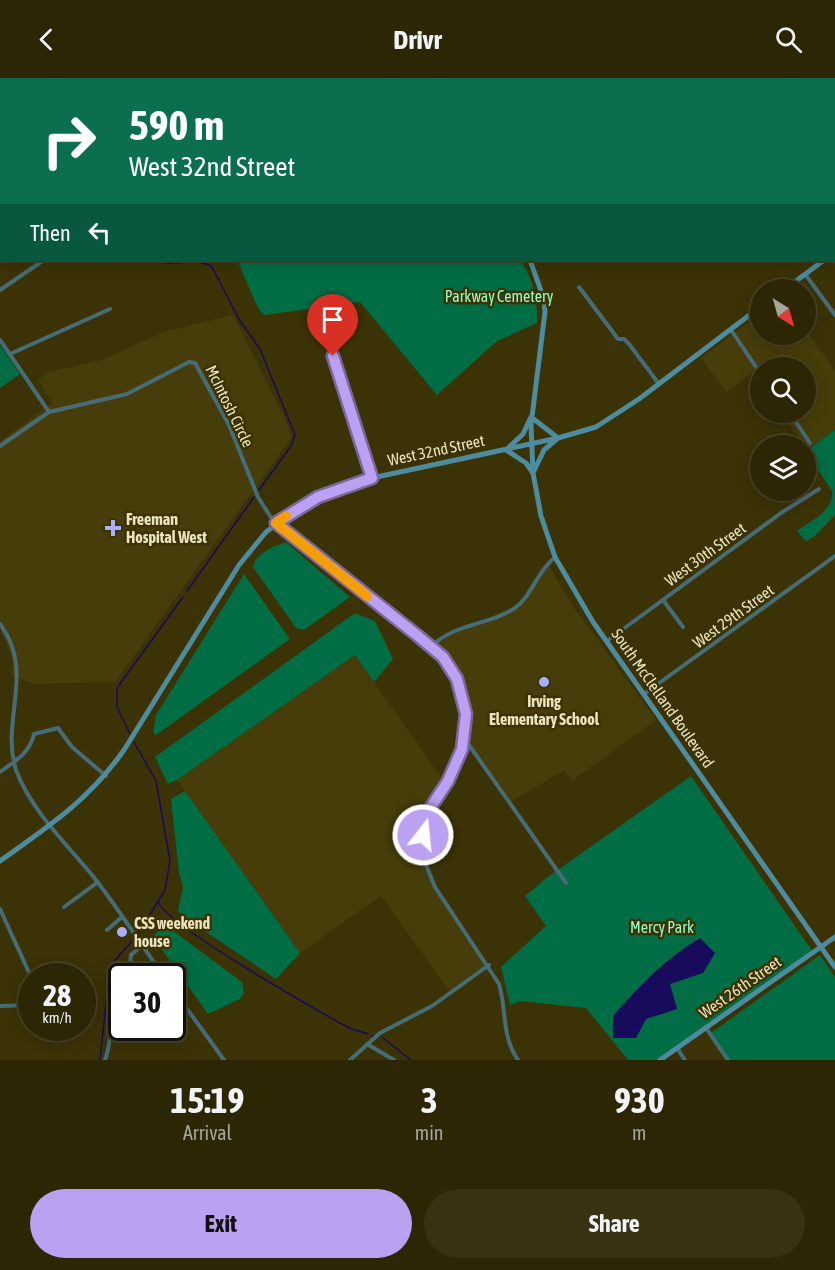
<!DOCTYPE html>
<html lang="en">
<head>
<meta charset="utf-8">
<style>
	:root { --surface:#2c2604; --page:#383213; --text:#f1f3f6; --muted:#a6a59a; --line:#484326; --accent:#bca0f2 }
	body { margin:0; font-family:"Asap Condensed",sans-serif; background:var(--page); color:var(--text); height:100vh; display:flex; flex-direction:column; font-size:22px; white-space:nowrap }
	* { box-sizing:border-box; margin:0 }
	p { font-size:20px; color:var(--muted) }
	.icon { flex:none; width:33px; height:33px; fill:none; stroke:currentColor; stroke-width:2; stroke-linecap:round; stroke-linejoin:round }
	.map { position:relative; height:982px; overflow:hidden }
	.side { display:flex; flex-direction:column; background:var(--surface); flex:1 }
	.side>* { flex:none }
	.banner { position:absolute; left:0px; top:0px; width:836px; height:183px; box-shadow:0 3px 15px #0003,0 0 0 2px var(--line); background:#0b6e4f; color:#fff; overflow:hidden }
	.needle { width:39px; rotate:143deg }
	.buttons { position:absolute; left:750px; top:201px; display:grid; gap:12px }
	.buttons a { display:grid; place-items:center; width:66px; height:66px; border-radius:50%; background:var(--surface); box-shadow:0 3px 15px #0003,0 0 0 2px var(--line); font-size:30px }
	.speed { position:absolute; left:18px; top:885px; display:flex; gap:12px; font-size:30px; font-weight:700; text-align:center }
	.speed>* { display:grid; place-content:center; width:78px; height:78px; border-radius:50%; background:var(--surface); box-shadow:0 3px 15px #0003,0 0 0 2px var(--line); line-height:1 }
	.speed small { font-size:15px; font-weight:400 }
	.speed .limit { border:3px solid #111; border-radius:9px; background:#fff; color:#111 }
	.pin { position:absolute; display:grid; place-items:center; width:51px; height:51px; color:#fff; margin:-62px -26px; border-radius:50% 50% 50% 0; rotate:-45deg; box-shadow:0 0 6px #0007 }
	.pin .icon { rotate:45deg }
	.me { position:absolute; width:66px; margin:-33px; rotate:16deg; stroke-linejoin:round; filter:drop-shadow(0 0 4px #0008) }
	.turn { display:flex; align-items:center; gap:21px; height:126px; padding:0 30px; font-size:27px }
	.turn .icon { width:78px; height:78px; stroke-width:2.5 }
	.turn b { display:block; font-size:42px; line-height:51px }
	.then { display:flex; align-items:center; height:57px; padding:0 30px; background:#0003; gap:12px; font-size:22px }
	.eta { display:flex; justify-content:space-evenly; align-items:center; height:102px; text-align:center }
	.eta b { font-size:36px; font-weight:700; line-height:42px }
	.primary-button { display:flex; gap:12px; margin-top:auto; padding:12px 30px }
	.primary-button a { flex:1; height:69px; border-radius:36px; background:var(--accent); color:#111; font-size:24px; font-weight:700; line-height:69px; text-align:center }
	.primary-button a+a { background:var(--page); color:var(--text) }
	header { display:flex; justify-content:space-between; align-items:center; height:78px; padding:0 30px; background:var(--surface); font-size:27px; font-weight:700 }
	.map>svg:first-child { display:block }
	.built { fill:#463d0a }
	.green { fill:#006d44 }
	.water { fill:#190b5b }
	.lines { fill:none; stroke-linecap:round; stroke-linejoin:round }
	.stream { stroke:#190b5b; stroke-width:1.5 }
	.street { stroke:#466c78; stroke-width:4 }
	.secondary { stroke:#4d8b9e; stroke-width:5 }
	.route-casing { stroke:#7a689d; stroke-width:15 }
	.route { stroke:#bca0f2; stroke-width:10 }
	.slow { stroke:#f59e0b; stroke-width:10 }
	.poi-dot { fill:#a8b0fc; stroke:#3b3306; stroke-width:2 }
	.labels { text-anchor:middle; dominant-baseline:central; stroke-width:5; stroke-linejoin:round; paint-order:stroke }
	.park-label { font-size:16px; fill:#93fdc4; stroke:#3b3306 }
	.street-label { font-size:16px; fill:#ebe4bd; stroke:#3b3306 }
	.poi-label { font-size:16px; font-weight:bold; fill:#ebe4bd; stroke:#3b3306; text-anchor:start }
</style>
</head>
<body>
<header><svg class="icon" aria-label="back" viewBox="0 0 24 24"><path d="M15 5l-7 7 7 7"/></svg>Drivr<svg class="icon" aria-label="search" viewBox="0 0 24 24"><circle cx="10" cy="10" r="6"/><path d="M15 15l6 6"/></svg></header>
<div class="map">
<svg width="835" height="982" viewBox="0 0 835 982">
	<rect width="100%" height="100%" fill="#3b3306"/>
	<path class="built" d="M760,236V256H806V252L835,293V352L806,373V368L780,335L806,334V290H760V307L751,295L726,314L701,280Z
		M233,237L288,347L291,360L115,604L37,606L12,598V579L0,550V363L52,325L38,302L49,294L104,281L166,253Z
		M549,488L571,525L656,642L572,703L564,692L511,724L469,665L466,618L459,598L439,567L450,556L507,537L518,531Z
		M355,577L446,706L429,732L423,757L424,782L435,809L489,887L451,915L381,818L300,875L177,702Z"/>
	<path class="green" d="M162,0H362L163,2Z
		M381,0H600L602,1H380Z
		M237,182H520C533,200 538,223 537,245L497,263L437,317L360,224L264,237L258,230Z
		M0,267L20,296L0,310Z
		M835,352V437L815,458L806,463L797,453C811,443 834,433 832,413L806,373Z
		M286,464L350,519L304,552L296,550L253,489C256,474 274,469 286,464Z
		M244,496L290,561L156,657L153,655L156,637Z
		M355,535L375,543L393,581L374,604L355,577L177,702L168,706L155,679Z
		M691,698L813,874L660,982H628L586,930L520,923L510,927L501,889L546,848L525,818L545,801Z
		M185,713L300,875L276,901L181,837L178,832L183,809L179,795L171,721Z
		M164,846L242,904L244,915L240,921L208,936L153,859Z
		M820,877L835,899V982H730L711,955Z"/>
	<path class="water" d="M700,860L715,875L703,895L670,906L677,931L646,941L636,960H613V938C640,907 665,881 700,860Z"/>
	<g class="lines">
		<path class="stream" d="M598,0V2
			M88,2L89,0
			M154,182C173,190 195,178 212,189L240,243L260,271L295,357L291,368L259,412
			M187,513L254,419
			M130,656L117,629V610L183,519
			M134,664L156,703L170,783L165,812L138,856
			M158,824C171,850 315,931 349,950L368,956
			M372,958H373
			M383,960L411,982
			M100,982L110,888L133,862"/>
		<path class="street" d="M0,139L2,138
			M805,196L835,237
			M579,209L618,261H624L629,266L659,306
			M0,212L44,182
			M731,252L760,295
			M0,262L49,334
			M10,276L110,231
			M333,278L372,400
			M789,334L810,365
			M0,368L49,334L127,316L189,284L195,285L229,347L258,419L270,438L418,558L443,579L457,601L466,636L462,671L448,703L429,732L423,757L424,782L435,809L499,906C507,933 501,957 518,982
			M663,522L683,549
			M0,546C36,594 0,642 16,692C31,733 69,768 96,802C120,833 141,867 164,898
			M607,563L781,435L819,411
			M431,569C454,545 488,548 515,530C531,519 536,495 555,479
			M644,616L835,478
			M464,660L566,805
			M0,694C15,683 30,675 34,656L58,650L72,669L106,698
			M64,829L98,804
			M0,831L32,901
			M107,852L122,839
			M129,898L131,877L142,867
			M172,910L224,982
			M82,921L85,919
			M0,928L32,927
			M706,950L728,982
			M367,966L394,982
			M677,970L685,982
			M105,982C113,961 110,930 122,913
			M350,982L380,955L432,928L489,887"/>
		<path class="secondary" d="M365,2V0
			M834,174H835
			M530,182L544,221L545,234L531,347L533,395L541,438L555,479L593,544L835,889
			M784,212L824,182
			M531,339L558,360L544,372L533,395L526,385L506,372L523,356Z
			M0,783C49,748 88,723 124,672L239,487L266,454L295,432L318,419L372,400L558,360L596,349L639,321L760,229
			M660,982L835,859"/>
	</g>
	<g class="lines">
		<g class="route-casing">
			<path id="route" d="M333,278L372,400L318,419L276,445L418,558L443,579L457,601L466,636L462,671L448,703L429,732L423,757"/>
		</g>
		<use href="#route" class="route"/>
		<path class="slow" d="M286,438L276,445L367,518"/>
	</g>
	<g class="poi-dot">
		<path d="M110 441h6v6h6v6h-6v6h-6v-6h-6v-6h6z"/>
		<circle cx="544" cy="604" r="6"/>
		<circle cx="122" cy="854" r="6"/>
	</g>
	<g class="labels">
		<g class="park-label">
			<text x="499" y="218">Parkway Cemetery</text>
			<text x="662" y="849">Mercy Park</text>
		</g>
		<g class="street-label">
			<text transform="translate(230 328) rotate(64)">McIntosh Circle</text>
			<text transform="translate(436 372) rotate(-12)">West 32nd Street</text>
			<text transform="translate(705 476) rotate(-36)">West 30th Street</text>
			<text transform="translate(733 538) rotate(-36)">West 29th Street</text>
			<text transform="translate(663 620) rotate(55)">South McClelland Boulevard</text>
			<text transform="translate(740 909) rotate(-35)">West 26th Street</text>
		</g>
		<g class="poi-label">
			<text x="126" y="441">Freeman<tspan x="126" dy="18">Hospital West</tspan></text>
			<text x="544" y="623" text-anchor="middle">Irving<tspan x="544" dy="18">Elementary School</tspan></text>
			<text x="134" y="845">CSS weekend<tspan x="134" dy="18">house</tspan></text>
		</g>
	</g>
</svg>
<div class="buttons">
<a><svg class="needle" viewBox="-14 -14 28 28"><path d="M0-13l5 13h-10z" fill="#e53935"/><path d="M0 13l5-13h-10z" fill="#a6a59a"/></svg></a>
<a><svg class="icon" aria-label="search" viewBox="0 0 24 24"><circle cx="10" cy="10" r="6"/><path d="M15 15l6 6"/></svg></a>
<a><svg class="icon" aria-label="layers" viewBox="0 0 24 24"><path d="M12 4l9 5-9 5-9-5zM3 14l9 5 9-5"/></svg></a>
</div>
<div class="speed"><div>28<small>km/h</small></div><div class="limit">30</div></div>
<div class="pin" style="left:333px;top:278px;background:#d93025"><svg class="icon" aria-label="arrive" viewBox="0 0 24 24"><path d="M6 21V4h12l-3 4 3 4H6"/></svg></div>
<svg class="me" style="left:423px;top:757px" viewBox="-20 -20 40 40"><circle r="17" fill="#bca0f2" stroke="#fff" stroke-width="3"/><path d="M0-11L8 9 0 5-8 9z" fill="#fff"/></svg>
<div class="banner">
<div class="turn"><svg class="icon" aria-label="right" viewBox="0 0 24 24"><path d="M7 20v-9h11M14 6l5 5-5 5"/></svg><div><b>590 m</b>West 32nd Street</div></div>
<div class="then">Then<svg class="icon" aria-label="left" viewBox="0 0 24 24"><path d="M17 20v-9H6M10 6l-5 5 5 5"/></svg></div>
</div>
</div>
<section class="side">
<div class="eta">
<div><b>15:19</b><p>Arrival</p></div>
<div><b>3</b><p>min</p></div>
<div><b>930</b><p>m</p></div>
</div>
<div class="primary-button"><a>Exit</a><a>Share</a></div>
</section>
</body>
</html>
